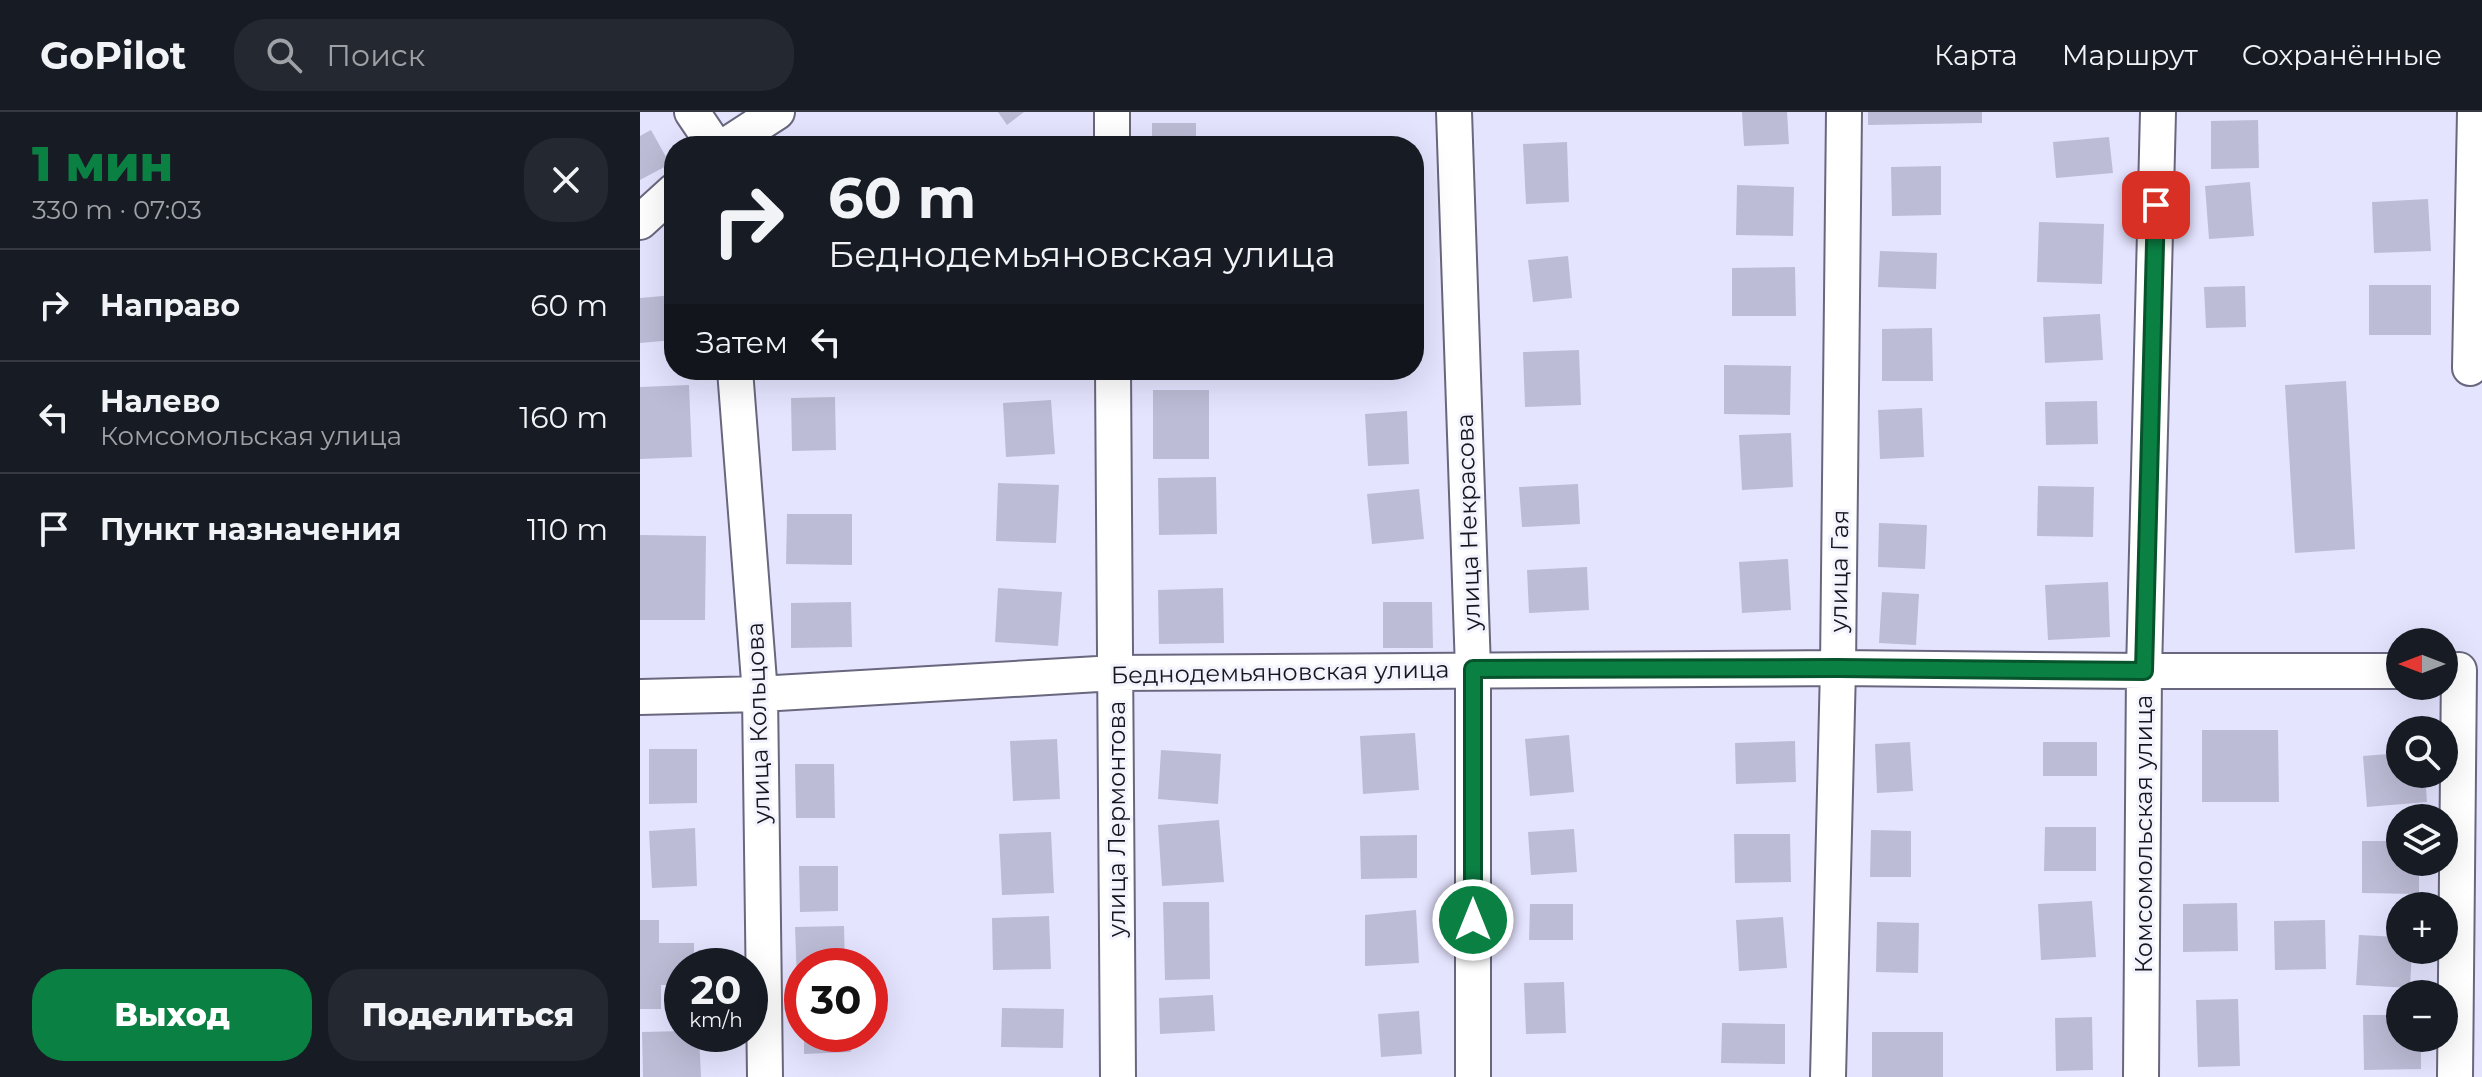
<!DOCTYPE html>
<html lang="ru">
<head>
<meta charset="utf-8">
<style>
	:root { --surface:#171b24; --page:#242831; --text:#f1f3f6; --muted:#9ea1a6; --line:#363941; --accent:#0b8043 }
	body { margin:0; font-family:Montserrat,sans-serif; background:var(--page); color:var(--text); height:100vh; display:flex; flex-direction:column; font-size:30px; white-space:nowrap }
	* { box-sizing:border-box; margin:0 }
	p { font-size:26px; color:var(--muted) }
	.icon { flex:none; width:44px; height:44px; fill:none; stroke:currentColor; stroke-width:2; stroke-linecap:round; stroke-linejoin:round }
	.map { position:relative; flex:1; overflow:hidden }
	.side { display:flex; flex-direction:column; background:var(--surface); width:640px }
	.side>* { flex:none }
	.top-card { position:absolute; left:24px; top:24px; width:760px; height:244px; border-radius:32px; box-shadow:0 8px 32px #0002; background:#171b24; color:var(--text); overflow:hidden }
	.needle { width:52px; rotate:270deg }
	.controls { position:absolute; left:1746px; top:516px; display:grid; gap:16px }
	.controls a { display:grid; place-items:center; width:72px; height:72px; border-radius:50%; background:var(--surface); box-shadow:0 8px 32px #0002; font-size:40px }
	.speed { position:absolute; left:24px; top:836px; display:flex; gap:16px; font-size:40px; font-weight:700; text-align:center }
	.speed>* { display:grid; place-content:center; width:104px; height:104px; border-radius:50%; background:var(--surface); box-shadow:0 8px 32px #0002; line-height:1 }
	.speed small { font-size:20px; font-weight:400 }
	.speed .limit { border:12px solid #d22; background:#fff; color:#111 }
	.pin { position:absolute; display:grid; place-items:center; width:68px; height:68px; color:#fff; margin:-34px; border-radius:16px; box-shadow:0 4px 12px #0006 }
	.me { position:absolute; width:88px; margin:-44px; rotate:0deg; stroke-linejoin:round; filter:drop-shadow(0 0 6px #0008) }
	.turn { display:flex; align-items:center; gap:28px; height:168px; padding:0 32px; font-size:36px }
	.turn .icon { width:104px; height:104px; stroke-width:2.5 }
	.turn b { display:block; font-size:56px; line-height:68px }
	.then { display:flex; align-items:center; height:76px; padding:0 32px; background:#0003; gap:16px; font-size:30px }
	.round { display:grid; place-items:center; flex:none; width:84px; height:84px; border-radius:32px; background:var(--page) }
	.overview { display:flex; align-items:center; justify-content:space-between; height:136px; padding:0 32px }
	h1 { font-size:48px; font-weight:800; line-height:60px; color:var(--accent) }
	.cta { display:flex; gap:16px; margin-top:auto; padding:16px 32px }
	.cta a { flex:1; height:92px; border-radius:32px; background:var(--accent); color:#fff; font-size:32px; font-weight:800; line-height:92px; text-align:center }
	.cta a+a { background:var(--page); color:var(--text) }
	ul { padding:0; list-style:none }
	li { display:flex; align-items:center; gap:24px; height:112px; padding:0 32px; border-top:2px solid var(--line) }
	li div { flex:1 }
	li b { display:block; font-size:30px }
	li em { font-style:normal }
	header { display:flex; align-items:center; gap:48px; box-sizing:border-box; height:112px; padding:0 40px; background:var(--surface); border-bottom:2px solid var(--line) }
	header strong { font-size:38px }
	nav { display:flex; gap:44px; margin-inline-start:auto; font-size:28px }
	.search { width:560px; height:72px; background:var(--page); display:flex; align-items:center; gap:20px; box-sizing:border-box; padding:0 28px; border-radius:32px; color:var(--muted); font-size:30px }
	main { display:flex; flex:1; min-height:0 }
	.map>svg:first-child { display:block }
	.building { fill:#bdbcd6 }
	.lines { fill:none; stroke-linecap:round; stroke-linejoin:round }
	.minor-casing { stroke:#68677e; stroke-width:38 }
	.minor { stroke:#fff; stroke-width:34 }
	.route-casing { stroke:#07532c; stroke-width:20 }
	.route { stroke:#0b8043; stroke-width:14 }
	.labels { text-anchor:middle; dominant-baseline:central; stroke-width:6; stroke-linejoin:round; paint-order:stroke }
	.street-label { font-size:24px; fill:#17161f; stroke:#f3f3fe }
</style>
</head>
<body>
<header>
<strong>GoPilot</strong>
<div class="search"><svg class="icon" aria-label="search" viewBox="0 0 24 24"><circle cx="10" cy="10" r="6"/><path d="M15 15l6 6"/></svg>Поиск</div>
<nav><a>Карта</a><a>Маршрут</a><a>Сохранённые</a></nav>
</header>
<main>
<section class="side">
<div class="overview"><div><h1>1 мин</h1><p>330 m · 07:03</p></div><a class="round"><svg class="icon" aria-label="close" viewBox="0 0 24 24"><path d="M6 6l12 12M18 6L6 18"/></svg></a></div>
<ul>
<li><svg class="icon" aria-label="right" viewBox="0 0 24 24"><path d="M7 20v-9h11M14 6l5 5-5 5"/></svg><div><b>Направо</b></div><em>60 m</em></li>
<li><svg class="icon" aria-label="left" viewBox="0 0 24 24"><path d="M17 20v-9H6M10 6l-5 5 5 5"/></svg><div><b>Налево</b><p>Комсомольская улица</p></div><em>160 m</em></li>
<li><svg class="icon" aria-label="arrive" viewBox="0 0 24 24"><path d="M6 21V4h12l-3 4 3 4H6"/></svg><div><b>Пункт назначения</b></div><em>110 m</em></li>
</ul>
<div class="cta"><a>Выход</a><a>Поделиться</a></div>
</section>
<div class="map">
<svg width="1842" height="965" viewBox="0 0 1842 965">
	<rect width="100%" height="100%" fill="#e5e4ff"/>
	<path class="building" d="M358,0H384L367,13Z
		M1102,0H1147L1149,32L1104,34Z
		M1228,0H1342V11L1228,13Z
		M1618,8L1619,56L1571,57V9Z
		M512,11H556V34H512Z
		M11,18L30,52L0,68V24Z
		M1469,25L1473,61L1416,66L1413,30Z
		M927,30L929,90L886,92L883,32Z
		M1301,54V103L1252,104L1251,55Z
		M1610,70L1614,124L1569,127L1565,74Z
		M1097,73L1154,75L1153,124L1096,123Z
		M1788,87L1791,139L1734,141L1732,90Z
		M1399,110L1464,112L1462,172L1397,170Z
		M1240,139L1297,141L1296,177L1238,175Z
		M928,144L932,186L893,190L888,148Z
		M1155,155L1156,204H1092V156Z
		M1729,173H1791V223H1729Z
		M1605,174L1606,215L1566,216L1564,175Z
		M34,183V228L0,231V186Z
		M1460,202L1463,248L1405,251L1403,205Z
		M1292,216L1293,269H1242V217Z
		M939,238L941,293L885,295L883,240Z
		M1084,253L1151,254L1150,303L1084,302Z
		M724,258H769V263L724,264Z
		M1706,269L1715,437L1655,441L1645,273Z
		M49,273L52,345L0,347V275Z
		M513,278H569V347H513Z
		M195,285L196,338L152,339L151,286Z
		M411,288L415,342L366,345L363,291Z
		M1457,289L1458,332L1406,333L1405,290Z
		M1282,296L1284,345L1240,347L1238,298Z
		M767,299L769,352L728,354L725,302Z
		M1151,321L1153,375L1102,378L1099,323Z
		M576,365L577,422L519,423L518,366Z
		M358,371L419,373L416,431L356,429Z
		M938,372L940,412L882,415L879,375Z
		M1398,374L1454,375L1453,425L1397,424Z
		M779,377L784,427L732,432L727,382Z
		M147,402H212V453L146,452Z
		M1239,411L1287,413L1285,457L1238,455Z
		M0,423L66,424L65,508H0Z
		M1148,447L1151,498L1102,501L1099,450Z
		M947,455L949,498L889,501L887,458Z
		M1468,470L1470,525L1408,528L1405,473Z
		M358,476L422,480L418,534L355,530Z
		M583,476L584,531L519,532L518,478Z
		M1242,480L1279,482L1276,533L1239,531Z
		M211,490L212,535L151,536V491Z
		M743,490H792L793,536H743Z
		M1562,618H1638L1639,690H1562Z
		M775,621L779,678L723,682L720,624Z
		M929,623L934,680L890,684L885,627Z
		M417,627L420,687L373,689L370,629Z
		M1155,629L1156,670L1096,672L1095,631Z
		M1270,630L1273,679L1237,681L1235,632Z
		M1403,630H1457V664H1403Z
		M9,637H57V691L9,692Z
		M521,638L581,642L578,692L518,687Z
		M1760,641V662H1785L1787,690L1727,695L1723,644Z
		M155,652H194L195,706H156Z
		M579,708L584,770L522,774L518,713Z
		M1405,715H1456V759H1404Z
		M55,716L57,774L12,776L9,719Z
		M934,717L937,760L891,763L888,720Z
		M1231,718L1271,719V765H1230Z
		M411,720L414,781L362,783L359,722Z
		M1094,722H1150L1151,770L1095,771Z
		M777,723V766L721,767L720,724Z
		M1722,729H1760V750H1779V782L1722,781Z
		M159,754H198V799L160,800Z
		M1452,789L1456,845L1401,848L1398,792Z
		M523,790H569L570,867L525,868Z
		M1597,791L1598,839L1543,840V792Z
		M890,792H933V828H889Z
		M776,798L779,851L725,854V803Z
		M409,804L411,857L353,858L352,806Z
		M1143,805L1147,856L1099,859L1096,808Z
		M0,808H19V831H54V854H42V873H21V897H0Z
		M1685,808L1686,857L1635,858L1634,809Z
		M1237,810L1279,811L1278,861L1236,860Z
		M204,814L205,854H162V868H157L155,815Z
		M1719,823L1760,825V838H1772L1770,876L1716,873Z
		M924,870L926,921L886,922L884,871Z
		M573,883L575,919L520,922L519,886Z
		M1598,887L1600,954L1558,955L1556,888Z
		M362,896L424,897L423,936L361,935Z
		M779,899L782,942L741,945L738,902Z
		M1723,903H1760V926H1781V957L1724,958Z
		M1452,905L1453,958L1416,959L1415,906Z
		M1082,911L1145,912V952L1081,951Z
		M42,919V922H59L61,965H3L2,920Z
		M1232,920H1303V965H1232Z
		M164,922H211V940L164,942Z"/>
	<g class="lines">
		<g class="minor-casing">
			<path id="minor" d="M52,0L75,34
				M472,0V34
				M814,0L833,557V965
				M85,34L137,0
				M0,110L34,79
				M1830,256L1835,0
				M95,258L120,582L125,965
				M473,258L478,965
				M0,585L120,582L475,561L1198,556L1504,559H1760
				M1188,965L1198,556L1204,0
				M1501,965L1504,559L1518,0
				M1815,965L1819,558"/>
		</g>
		<use href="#minor" class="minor"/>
	</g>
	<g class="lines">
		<g class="route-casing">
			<path id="route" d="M833,808V557L1198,556L1504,559L1516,93"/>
		</g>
		<use href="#route" class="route"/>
	</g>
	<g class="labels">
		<g class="street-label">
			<text transform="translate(828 410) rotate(-92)">улица Некрасова</text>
			<text transform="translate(1199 459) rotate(-89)">улица Гая</text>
			<text transform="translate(640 560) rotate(-1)">Беднодемьяновская улица</text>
			<text transform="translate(118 611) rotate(-92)">улица Кольцова</text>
			<text transform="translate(476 707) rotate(-90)">улица Лермонтова</text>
			<text transform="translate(1503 722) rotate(-90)">Комсомольская улица</text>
		</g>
	</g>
</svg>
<div class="controls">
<a><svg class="needle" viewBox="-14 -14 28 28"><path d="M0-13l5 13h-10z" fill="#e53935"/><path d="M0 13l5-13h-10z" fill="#9ea1a6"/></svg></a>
<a><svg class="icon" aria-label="search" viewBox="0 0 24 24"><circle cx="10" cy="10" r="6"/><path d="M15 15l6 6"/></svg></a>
<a><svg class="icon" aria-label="layers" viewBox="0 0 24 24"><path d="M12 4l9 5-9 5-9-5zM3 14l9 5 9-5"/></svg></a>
<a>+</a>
<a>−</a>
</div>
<div class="speed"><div>20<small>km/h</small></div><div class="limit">30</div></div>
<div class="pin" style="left:1516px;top:93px;background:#d93025"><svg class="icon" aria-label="arrive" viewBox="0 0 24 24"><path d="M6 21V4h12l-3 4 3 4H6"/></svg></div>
<svg class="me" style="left:833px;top:808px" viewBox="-20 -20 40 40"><circle r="17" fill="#0b8043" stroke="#fff" stroke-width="3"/><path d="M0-11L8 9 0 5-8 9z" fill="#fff"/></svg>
<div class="top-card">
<div class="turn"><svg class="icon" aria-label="right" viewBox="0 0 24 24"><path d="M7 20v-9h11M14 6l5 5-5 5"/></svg><div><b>60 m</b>Беднодемьяновская улица</div></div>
<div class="then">Затем<svg class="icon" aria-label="left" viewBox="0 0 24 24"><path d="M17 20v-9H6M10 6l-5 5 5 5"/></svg></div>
</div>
</div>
</main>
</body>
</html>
